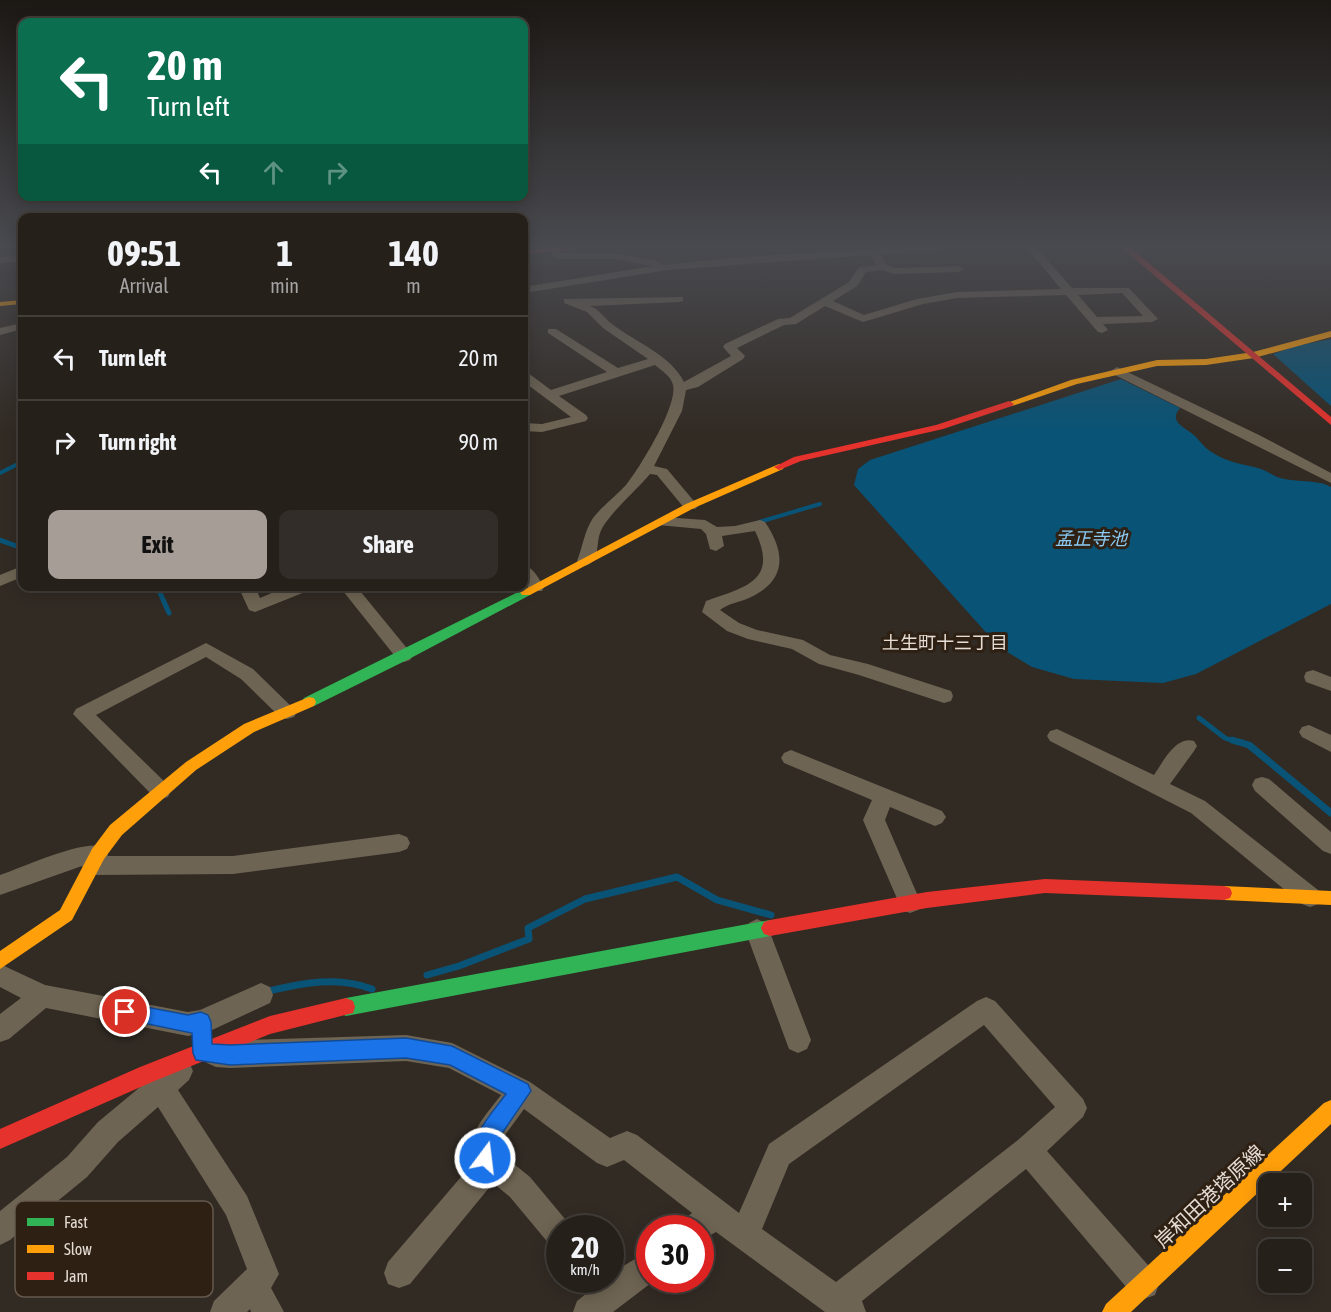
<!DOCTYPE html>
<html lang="en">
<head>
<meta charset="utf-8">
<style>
	:root { --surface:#26201b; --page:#322d28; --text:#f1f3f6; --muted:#a4a3a3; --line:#423e3a; --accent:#a69e96 }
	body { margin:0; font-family:"Asap Condensed","Noto Sans JP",sans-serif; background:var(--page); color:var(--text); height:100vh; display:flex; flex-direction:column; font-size:22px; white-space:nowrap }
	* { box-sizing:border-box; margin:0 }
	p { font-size:20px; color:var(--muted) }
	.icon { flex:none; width:33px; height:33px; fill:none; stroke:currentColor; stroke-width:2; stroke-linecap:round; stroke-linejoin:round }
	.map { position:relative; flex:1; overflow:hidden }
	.side { position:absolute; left:18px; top:213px; width:510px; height:378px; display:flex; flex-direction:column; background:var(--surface); border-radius:12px; box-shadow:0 3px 15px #0003,0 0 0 2px var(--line) }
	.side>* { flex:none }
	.banner { position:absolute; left:18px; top:18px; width:510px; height:183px; border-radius:12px; box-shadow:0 3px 15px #0003,0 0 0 2px var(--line); background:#0b6e4f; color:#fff; overflow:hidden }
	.controls { position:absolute; left:1258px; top:1173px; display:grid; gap:12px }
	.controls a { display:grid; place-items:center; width:54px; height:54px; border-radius:12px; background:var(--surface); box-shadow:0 3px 15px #0003,0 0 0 2px var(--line); font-size:30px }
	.speed { position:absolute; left:546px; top:1215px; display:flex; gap:12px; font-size:30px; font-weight:700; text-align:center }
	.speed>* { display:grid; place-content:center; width:78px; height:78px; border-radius:50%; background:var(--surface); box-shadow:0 3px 15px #0003,0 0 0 2px var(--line); line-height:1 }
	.speed small { font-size:15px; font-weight:400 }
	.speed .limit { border:9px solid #d22; background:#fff; color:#111 }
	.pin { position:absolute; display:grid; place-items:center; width:51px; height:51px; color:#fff; margin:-26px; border:3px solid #fff; border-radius:50%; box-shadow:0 2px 6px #0007 }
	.me { position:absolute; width:66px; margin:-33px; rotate:15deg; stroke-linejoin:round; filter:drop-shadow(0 0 4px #0008) }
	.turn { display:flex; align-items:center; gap:21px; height:126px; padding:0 30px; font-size:27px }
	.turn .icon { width:78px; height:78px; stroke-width:2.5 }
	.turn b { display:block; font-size:42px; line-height:51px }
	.lanes { display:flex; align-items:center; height:57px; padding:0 30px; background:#0003; justify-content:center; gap:30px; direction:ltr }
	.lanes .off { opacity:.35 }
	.eta { display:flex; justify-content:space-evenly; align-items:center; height:102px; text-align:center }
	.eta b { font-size:36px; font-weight:700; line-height:42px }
	.cta { display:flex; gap:12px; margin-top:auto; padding:12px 30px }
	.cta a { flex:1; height:69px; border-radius:12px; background:var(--accent); color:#111; font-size:24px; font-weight:700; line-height:69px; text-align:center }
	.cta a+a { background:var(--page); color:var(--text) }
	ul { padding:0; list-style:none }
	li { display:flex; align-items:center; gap:18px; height:84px; padding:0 30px; border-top:2px solid var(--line) }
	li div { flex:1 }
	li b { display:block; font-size:22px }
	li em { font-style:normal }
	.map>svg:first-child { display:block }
	.water { fill:#095376 }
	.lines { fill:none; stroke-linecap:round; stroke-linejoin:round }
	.stream-far2 { stroke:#095376; stroke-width:4 }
	.stream-far1 { stroke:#095376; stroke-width:5 }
	.stream { stroke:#095376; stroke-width:7 }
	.street { fill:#6e6453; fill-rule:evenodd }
	.fast { fill:#30b455; fill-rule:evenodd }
	.slow { fill:#ff9f0a; fill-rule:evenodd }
	.jam { fill:#e5322d; fill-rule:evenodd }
	.route { fill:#1a73e8; stroke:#114b97; stroke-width:1.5 }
	.labels { text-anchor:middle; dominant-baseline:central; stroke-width:6; stroke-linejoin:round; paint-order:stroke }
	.water-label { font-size:18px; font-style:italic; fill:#8acaf4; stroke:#2e2114 }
	.neighbourhood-label { font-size:18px; fill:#e5dcd3; stroke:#2e2114 }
	.near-street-label { font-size:20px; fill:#e5dcd3; stroke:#2e2114 }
	.key { fill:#2e2114; stroke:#65594d; stroke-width:1.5 }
	.key-label { font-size:16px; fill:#e5dcd3 }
</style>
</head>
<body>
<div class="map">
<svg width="1331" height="1312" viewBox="0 0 1331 1312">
	<rect width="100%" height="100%" fill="#322b24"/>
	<path class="water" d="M1331,339V406L1273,354L1296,346Z
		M1121,379L1180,408C1170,420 1180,425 1190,432C1198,437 1203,448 1213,453C1228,463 1245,464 1261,469C1267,471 1272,475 1277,477C1294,483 1318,479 1331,487V604L1196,674L1163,683L1074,679L1032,667L999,647L854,485L858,469L870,460Z"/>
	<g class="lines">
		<path class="stream-far2" d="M0,473L22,462
			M759,522L820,504"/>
		<path class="stream-far1" d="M0,540L22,548
			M122,586L131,589L153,586
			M157,586L169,613
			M1199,718L1225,738L1237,742"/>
		<path class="stream" d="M1232,740L1249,745L1331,813
			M427,975L459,966L529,939L528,928L585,899L677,877L717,900L771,915
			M264,992C300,984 336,975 372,989"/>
		<path class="street" d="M549,248H557L562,253H614L658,261L663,265L742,257L887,248H940L935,251L880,254L887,265L895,268L959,266L964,269L959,272L894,274L882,270L866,272L857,286L833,301L864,315L917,299L957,292L1061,289L1027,248H1037L1072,288H1129L1158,319L1152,322L1103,324L1108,330L1102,333L1098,332L1066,295L957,298L923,304L863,322L825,306L796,324L784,325L737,348L745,356L743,359L698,387L686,390L682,411L654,466L667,469L698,506L695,509H685L657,475L650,474C637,490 606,516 600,533C596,544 600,562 585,566L577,561C583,546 584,532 593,518C602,506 616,496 626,485C639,469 678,406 673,385C671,376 662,371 655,365L559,396L586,415L588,418L586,421L542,432L524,431V423L542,424L571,417L524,382V372L528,373L551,390L607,372L548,333V329H556L618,368L648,359L603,328L587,312L564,303V299L683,297V301L679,302L590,306C599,309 604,318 612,324C635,342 671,355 684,382L731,356L723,347L725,344L778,319L790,318L849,282L859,267L876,265L870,255L668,270L524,293V287L653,266L614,259H559L555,258ZM1122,293L1143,316L1097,317L1078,295Z
			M22,255V261L0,263V257Z
			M22,323V329L0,335V328Z
			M1117,367L1259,435L1331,473V483L1113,374L1111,371Z
			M663,517L705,520L717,527L735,526L760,520L765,522C786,553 787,581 749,598C740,602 727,604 720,610L739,623L757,630L803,640L830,655L868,664L951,691L953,696L951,701L944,703L859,675L819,664L792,649L748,639L727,631L702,612L706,601C746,587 779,581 755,531L722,536L724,546L716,551L710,549L706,534L701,529L658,525L655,522Z
			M524,565C533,567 539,579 544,587L542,591H530L524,581Z
			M22,566V577L0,586V575Z
			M238,586H255L260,598L288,586H312L310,590L255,612L249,610Z
			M339,586H356L410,652L413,656L410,660L404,662L398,660Z
			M206,643L253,669L297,712L294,717L287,719L280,717L241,679L206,657L96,715L168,785L171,791L168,797L161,799L154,797L73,714L76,709Z
			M1313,670L1331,677V691L1306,682L1304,677L1306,672Z
			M1309,725L1331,735V752L1302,737L1299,732L1302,727Z
			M1057,729L1154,775C1163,762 1176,735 1194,741L1197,746L1194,751L1170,784L1205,801L1318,890L1321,897L1318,904L1310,907L1302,904L1191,813L1050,741L1047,736L1050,731Z
			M791,750L942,811L946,817L942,823L935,826L890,807L885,820L921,903L918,910L910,913L902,910L863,820L872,800L784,763L781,758L784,753Z
			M1262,777L1269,779L1331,832V854L1323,851L1255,791L1252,785L1255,779Z
			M399,834L407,837L410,843L407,849L399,852L233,874L93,875L85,873L82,866L0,895V875C25,867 82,839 106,847L108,856H233Z
			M757,919L765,923L769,930L811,1040L807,1049L798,1053L789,1049L745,930L749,923Z
			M0,964L45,985L188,1012L200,1010L261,983L270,987L273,995L270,1003L210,1031L188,1036L46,1008L9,1039L0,1042V1014L21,998L0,987Z
			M986,997L995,1001L1083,1099L1087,1108L1083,1117L1047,1151L1155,1273L1159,1284L1155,1295L1144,1299L1133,1295L1026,1169L862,1301L866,1312H825L716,1232L700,1241V1228H682L686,1218L692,1213L624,1160L607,1167L597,1163L524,1109L500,1142L499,1152L530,1177L570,1225L572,1228H560V1249L550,1245L510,1197L493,1183L410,1284L399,1288L388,1284L384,1273L388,1262L473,1163C463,1137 487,1114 501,1095L449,1068L406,1061L230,1068L216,1067L207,1063L203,1054L207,1045L216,1041L406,1035L452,1043L530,1082L610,1138L627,1131L637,1135L739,1213L769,1144L977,1001ZM984,1025L1055,1107L1018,1140L836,1282L762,1229L789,1164Z
			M180,1058L189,1062L193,1071L189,1080L178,1090L247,1196L279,1274L271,1288L284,1312H251L250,1309L247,1312H210L214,1301L247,1269L226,1215L158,1107L118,1142L87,1177L10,1240L0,1245V1211L67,1157L98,1122L151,1078L171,1062Z
			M650,1250V1280H655L613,1312H573L577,1301L587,1293L581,1280H610V1274Z"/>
		<path class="fast" d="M526,588L532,592L530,595L409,659L314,706H304L302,702L304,698Z
			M770,920L776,922L779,928L776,934L770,936L346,1016L339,1013L337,1007L339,1001L346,998Z"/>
		<path class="slow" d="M22,300V304L0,306V302Z
			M1331,331V337L1254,358L1206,365L1157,366L1077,384L1012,406L1004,404L1071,380L1157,360L1206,359L1253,352Z
			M779,464L784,467L783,469L694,508L530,595H522L520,592L686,504Z
			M309,697L314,698L316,702L314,706L254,732L196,770L122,835L104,859L72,920L0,969V951L60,910L92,849L110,825L186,762L244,724Z
			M1224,886L1331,891V905L1224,900L1218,898L1216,893L1218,888Z
			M1331,1100V1124L1131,1312H1102L1106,1304L1324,1103Z"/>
		<path class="jam" d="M545,248H576L572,250L524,254V250Z
			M1122,248H1131L1331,417V425Z
			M1009,401L1014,404L1012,406L943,429L801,461L779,470L774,467L794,457L936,425Z
			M1045,879L1224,886L1230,888L1232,893L1230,898L1224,900L1045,893L927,908L770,936L764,934L761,928L764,922L770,920L927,892Z
			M346,998L353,1001L355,1007L353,1013L270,1034L152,1082L0,1149V1129L140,1067L270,1016Z"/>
	</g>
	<linearGradient id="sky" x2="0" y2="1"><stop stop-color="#1c1814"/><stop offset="0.57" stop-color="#494a50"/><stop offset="1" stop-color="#494a50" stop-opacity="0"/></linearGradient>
	<rect width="1331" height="432" fill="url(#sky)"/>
	<path class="route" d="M125,1003L188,1015L201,1012L208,1015L211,1022L212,1044L230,1045L406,1038L452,1046L528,1084L531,1091L496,1142L492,1165L485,1169L477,1165C466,1138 491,1115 506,1094L450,1065L406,1058L230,1065L196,1060L193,1053L192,1033L119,1018L116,1012L119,1005Z"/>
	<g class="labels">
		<g class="water-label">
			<text x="1091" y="538">孟正寺池</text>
		</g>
		<g class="neighbourhood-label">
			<text x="945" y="642">土生町十三丁目</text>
		</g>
		<g class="near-street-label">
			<text transform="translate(1209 1196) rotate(-43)">岸和田港塔原線</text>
		</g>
	</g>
	<rect x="15" y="1201" width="198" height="96" rx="9" class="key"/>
	<rect x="27" y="1218" width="27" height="8" fill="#30b455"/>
	<rect x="27" y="1245" width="27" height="8" fill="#ff9f0a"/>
	<rect x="27" y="1272" width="27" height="8" fill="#e5322d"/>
	<g class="key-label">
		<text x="64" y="1228">Fast</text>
		<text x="64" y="1255">Slow</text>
		<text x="64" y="1282">Jam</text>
	</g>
</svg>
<div class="controls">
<a>+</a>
<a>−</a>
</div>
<div class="speed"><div>20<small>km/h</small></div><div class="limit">30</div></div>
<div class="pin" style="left:125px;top:1012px;background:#d93025"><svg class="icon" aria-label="arrive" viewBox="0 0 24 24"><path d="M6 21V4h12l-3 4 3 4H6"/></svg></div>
<svg class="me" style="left:485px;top:1158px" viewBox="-20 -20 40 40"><circle r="17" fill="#1a73e8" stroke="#fff" stroke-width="3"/><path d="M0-11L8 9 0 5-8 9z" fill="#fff"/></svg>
<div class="banner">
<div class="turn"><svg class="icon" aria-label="left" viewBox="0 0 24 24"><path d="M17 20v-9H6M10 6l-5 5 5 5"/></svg><div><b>20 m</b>Turn left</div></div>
<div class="lanes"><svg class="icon" aria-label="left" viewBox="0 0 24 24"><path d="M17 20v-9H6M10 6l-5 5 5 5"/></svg><svg class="icon off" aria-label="ahead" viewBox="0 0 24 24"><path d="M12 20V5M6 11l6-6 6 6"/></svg><svg class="icon off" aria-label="right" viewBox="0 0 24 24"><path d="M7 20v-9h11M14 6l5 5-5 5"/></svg></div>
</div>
<section class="side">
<div class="eta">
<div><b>09:51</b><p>Arrival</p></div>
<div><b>1</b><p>min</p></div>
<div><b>140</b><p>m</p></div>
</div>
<ul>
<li><svg class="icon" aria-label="left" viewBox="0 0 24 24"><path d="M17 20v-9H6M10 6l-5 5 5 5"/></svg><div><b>Turn left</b></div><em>20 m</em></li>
<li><svg class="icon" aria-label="right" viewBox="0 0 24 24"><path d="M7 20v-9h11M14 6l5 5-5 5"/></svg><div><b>Turn right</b></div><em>90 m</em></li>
</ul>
<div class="cta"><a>Exit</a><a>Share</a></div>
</section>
</div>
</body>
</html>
